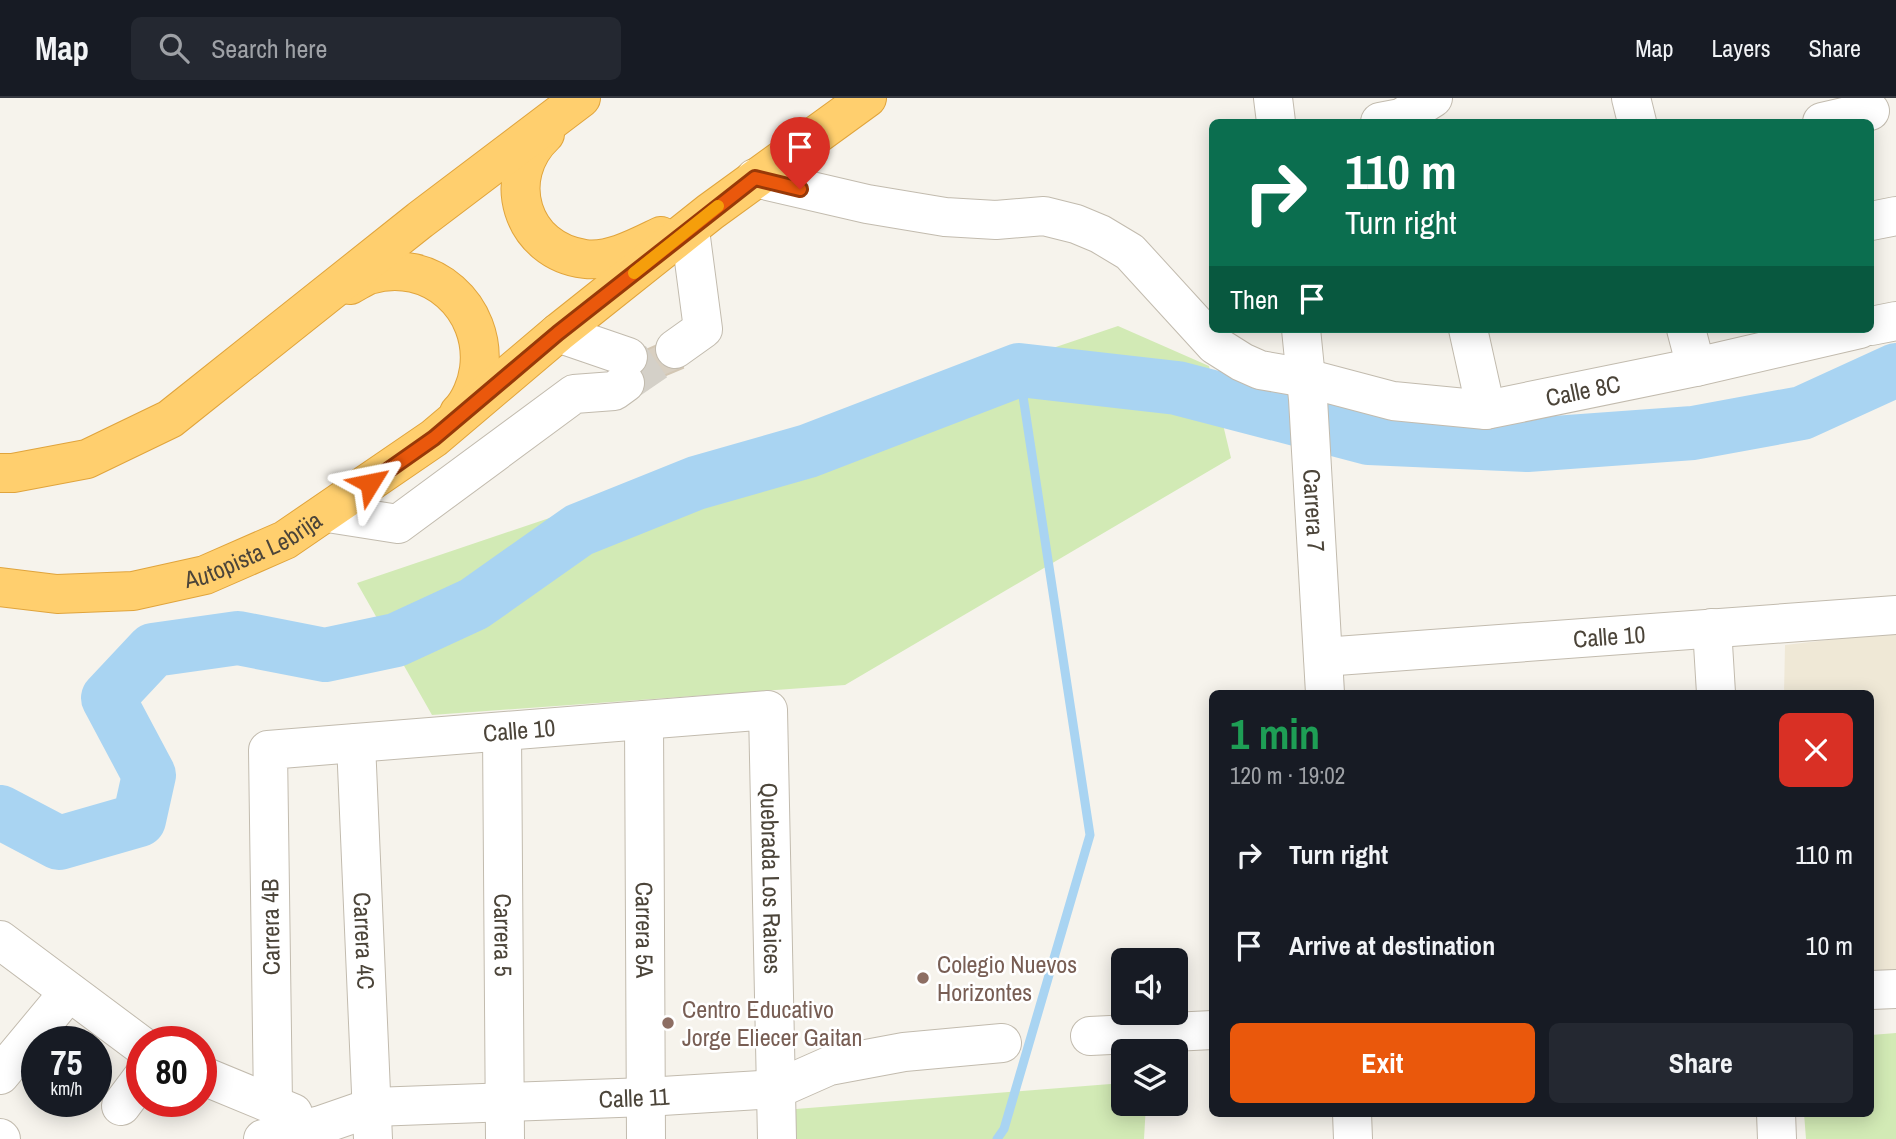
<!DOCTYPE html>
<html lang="en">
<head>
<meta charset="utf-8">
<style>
	:root { --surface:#171b24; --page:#242831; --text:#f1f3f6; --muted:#9ea1a6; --line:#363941; --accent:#ea580c }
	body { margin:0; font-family:"Archivo Narrow",sans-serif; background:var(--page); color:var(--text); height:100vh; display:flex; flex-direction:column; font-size:26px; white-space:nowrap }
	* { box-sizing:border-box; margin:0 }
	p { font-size:23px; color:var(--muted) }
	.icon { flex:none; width:38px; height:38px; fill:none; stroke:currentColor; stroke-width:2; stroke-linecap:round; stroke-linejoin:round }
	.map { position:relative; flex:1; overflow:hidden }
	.panel { position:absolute; left:1209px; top:592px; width:665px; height:427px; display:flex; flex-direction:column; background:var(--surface); border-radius:10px; box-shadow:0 4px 18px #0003 }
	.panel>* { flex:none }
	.banner { position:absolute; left:1209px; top:21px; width:665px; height:214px; border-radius:10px; box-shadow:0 4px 18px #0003; background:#0b6e4f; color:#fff; overflow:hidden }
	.tools { position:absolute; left:1111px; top:850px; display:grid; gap:14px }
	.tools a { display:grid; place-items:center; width:77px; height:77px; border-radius:10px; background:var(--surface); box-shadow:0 4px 18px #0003; font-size:35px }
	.speed { position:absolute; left:21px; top:928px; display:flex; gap:14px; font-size:35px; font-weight:700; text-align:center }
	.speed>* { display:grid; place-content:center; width:91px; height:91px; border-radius:50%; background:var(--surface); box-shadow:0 4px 18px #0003; line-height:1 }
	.speed small { font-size:18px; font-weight:400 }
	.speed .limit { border:10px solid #d22; background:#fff; color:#111 }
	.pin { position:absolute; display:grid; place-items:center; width:60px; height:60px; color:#fff; margin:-72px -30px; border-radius:50% 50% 50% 0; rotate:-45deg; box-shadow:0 0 7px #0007 }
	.pin .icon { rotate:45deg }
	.me { position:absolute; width:77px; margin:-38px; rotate:55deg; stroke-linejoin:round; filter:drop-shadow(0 0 5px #0008) }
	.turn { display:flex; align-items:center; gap:24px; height:147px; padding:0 21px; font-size:32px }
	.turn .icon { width:91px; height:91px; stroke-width:2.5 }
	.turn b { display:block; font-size:49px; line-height:60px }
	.then { display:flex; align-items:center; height:66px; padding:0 21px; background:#0003; gap:14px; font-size:26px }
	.round { display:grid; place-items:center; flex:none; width:74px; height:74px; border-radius:10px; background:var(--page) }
	.headline { display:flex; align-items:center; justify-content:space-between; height:119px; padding:0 21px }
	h1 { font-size:42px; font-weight:800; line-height:52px; color:#1e9e55 }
	.primary-button { display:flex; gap:14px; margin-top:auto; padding:14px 21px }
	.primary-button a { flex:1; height:80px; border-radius:10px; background:var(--accent); color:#fff; font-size:28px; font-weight:800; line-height:80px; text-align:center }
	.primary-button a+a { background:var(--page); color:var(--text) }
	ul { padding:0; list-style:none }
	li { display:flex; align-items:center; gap:21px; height:91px; padding:0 21px }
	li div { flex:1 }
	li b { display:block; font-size:26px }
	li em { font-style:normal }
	header { display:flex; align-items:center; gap:42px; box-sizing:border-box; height:98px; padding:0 35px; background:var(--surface); border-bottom:2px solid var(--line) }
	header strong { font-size:33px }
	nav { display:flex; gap:38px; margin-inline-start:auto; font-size:24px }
	.search { width:490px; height:63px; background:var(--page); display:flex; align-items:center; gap:18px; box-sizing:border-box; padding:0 24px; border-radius:10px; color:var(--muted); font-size:26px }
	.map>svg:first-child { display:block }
	.education { fill:#efe8d6 }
	.green { fill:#d2eab5 }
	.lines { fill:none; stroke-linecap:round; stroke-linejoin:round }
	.stream { stroke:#a9d4f2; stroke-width:9 }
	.river { stroke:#a9d4f2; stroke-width:54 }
	.building { fill:#d8cfc1; stroke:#d3c7b4; stroke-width:2 }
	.minor-tunnel { stroke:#d4d0c8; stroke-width:38; stroke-dasharray:38 19; stroke-linecap:butt }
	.minor-casing { stroke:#c2bbae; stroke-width:40 }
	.highway-casing { stroke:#e0a43c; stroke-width:40 }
	.minor { stroke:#fff; stroke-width:38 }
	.highway { stroke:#ffcf6e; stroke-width:38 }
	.route-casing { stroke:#983908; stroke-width:18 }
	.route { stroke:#ea580c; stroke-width:12 }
	.slow { stroke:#f59e0b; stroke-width:12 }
	.education-dot { fill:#8d6e63; stroke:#fff; stroke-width:2.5 }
	.labels { text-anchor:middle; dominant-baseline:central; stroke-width:5; stroke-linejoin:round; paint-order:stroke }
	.street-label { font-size:24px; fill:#4b4439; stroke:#fff }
	.education-label { font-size:24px; fill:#785e54; stroke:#fff; text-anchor:start }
</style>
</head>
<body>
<header>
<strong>Map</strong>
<div class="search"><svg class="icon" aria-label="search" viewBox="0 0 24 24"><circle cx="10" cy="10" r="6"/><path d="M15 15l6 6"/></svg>Search here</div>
<nav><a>Map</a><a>Layers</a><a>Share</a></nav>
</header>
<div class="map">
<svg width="1896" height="1041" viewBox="0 0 1896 1041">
	<rect width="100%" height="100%" fill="#f6f3ec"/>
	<path class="education" d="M1896,534V876L1871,877V595H1784L1785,547Z"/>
	<path class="green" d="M1118,228L1209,268L1231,360L845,587L432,617L357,485Z
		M1896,935V1041H1806L1804,1015H1871V937Z
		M1123,985L1124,1006H1146L1144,1041H796V1011Z"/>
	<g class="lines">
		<path class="stream" d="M997,1041L1004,1031L1090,737L1019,272"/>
		<path class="river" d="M0,714L59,745L139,722L149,677L108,600L153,552L238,540L325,557L396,542L474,506L579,432L696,385L808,353L1019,272L1177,290L1369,340L1527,347L1693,335L1802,315L1896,272"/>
	</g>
	<path class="building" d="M671,241L683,270L628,293L616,265Z"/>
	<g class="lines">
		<path class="minor-tunnel" d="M625,285L675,251"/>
		<g class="minor-casing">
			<g id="minor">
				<path d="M1273,0L1276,24"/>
				<path d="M1631,0L1637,24"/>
				<path d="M1380,24L1401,20L1433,0"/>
				<path d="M1822,24L1870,13"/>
				<path id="s1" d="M755,80L867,106L945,119L996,122L1044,118L1076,126L1100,136L1130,154L1215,247L1242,264L1260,272L1306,280L1393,303L1486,312L1696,269L1860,231"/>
				<path d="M1871,123L1896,118"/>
				<path d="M1871,228L1896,223"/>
				<path id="s2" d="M1301,231L1308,301L1325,595"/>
				<path d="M1468,231L1486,312"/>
				<path d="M1686,231L1696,269"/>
				<path d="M558,235L628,259"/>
				<path d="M675,251L703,231L690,132"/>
				<path d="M328,415L398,426L574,296L614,293L625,285"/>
				<path d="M1712,530L1716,595"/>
				<path id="s3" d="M1323,559L1896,517"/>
				<path id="s4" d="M644,622L646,1041"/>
				<path id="s5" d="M502,634L505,1041"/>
				<path id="s6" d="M356,645L373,1041"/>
				<path d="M0,842L142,948"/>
				<path d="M1871,892L1896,891"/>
				<path d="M1090,938L1213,932"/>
				<path d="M0,977L69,894"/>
				<path d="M201,977L293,1015"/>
				<path id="s7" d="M273,1006L268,652L768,612L777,1041"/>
				<path d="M121,1008L142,980"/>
				<path d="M1352,1015L1353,1041"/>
				<path d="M1776,1015L1777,1041"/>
				<path d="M0,1040L1,1041"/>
				<path id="s8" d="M263,1041L321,1027L373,1009L646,999L777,991L829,968L904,954L1002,945"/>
			</g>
		</g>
		<g class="highway-casing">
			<g id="highway">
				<path d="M545,36C499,79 521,153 585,161C611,164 638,149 661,138"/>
				<path d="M350,187C356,184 363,179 369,177C431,158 487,210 479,271C477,286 470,304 459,315"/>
				<path d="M0,375H13L87,361L170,321L420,122L581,0"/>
				<path id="s9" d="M0,489L57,496L133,493L205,477L285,442L434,340L558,235L710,114L867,0"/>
			</g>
		</g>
		<use href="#minor" class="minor"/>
		<use href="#highway" class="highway"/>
	</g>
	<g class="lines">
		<g class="route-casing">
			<path id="route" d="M370,385L434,340L558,235L755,80L800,91"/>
		</g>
		<use href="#route" class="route"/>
		<path class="slow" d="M634,175L718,108"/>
	</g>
	<g class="education-dot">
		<circle cx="923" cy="880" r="7"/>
		<circle cx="668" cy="925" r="7"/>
	</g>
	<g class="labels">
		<g class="street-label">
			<text stroke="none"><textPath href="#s1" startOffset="894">Calle 8C</textPath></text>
			<text stroke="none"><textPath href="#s2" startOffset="182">Carrera 7</textPath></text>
			<text stroke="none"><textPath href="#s9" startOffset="261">Autopista Lebrija</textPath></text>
			<text stroke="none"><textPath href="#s3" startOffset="287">Calle 10</textPath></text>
			<text stroke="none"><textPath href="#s7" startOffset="606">Calle 10</textPath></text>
			<text stroke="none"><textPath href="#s7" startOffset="1024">Quebrada Los Raices</textPath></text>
			<text transform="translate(270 829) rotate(-91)">Carrera 4B</text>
			<text stroke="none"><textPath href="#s4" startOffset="210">Carrera 5A</textPath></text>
			<text stroke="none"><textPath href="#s5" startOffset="203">Carrera 5</textPath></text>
			<text stroke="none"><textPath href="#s6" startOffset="198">Carrera 4C</textPath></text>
			<text stroke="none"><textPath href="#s8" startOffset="376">Calle 11</textPath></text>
		</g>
		<g class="education-label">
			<text x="937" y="866">Colegio Nuevos<tspan x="937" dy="28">Horizontes</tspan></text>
			<text x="682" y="911">Centro Educativo<tspan x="682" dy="28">Jorge Eliecer Gaitan</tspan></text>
		</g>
	</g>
</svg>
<div class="tools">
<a><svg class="icon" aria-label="sound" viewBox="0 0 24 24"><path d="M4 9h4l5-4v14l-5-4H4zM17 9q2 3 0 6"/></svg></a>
<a><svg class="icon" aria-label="layers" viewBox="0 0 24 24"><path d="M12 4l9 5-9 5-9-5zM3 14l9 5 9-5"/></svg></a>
</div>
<div class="speed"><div>75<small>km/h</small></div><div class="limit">80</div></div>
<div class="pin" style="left:800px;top:91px;background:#d93025"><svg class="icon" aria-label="arrive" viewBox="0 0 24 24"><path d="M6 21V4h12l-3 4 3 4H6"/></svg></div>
<svg class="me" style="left:370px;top:385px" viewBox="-20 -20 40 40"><path d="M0-17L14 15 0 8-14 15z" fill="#ea580c" stroke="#fff" stroke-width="4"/></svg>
<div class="banner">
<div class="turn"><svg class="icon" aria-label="right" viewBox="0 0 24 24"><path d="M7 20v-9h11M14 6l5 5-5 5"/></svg><div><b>110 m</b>Turn right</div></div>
<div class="then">Then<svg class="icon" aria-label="arrive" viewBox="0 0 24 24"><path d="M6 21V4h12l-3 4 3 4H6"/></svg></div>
</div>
<section class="panel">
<div class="headline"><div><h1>1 min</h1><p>120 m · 19:02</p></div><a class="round" style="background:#d93025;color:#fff"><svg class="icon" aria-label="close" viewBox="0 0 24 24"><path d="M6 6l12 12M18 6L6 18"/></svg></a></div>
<ul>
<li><svg class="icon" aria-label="right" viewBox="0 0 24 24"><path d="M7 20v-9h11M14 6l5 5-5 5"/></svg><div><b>Turn right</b></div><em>110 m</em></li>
<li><svg class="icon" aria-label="arrive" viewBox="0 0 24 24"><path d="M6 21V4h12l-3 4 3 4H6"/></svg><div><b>Arrive at destination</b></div><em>10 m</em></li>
</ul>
<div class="primary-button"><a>Exit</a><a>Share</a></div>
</section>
</div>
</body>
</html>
